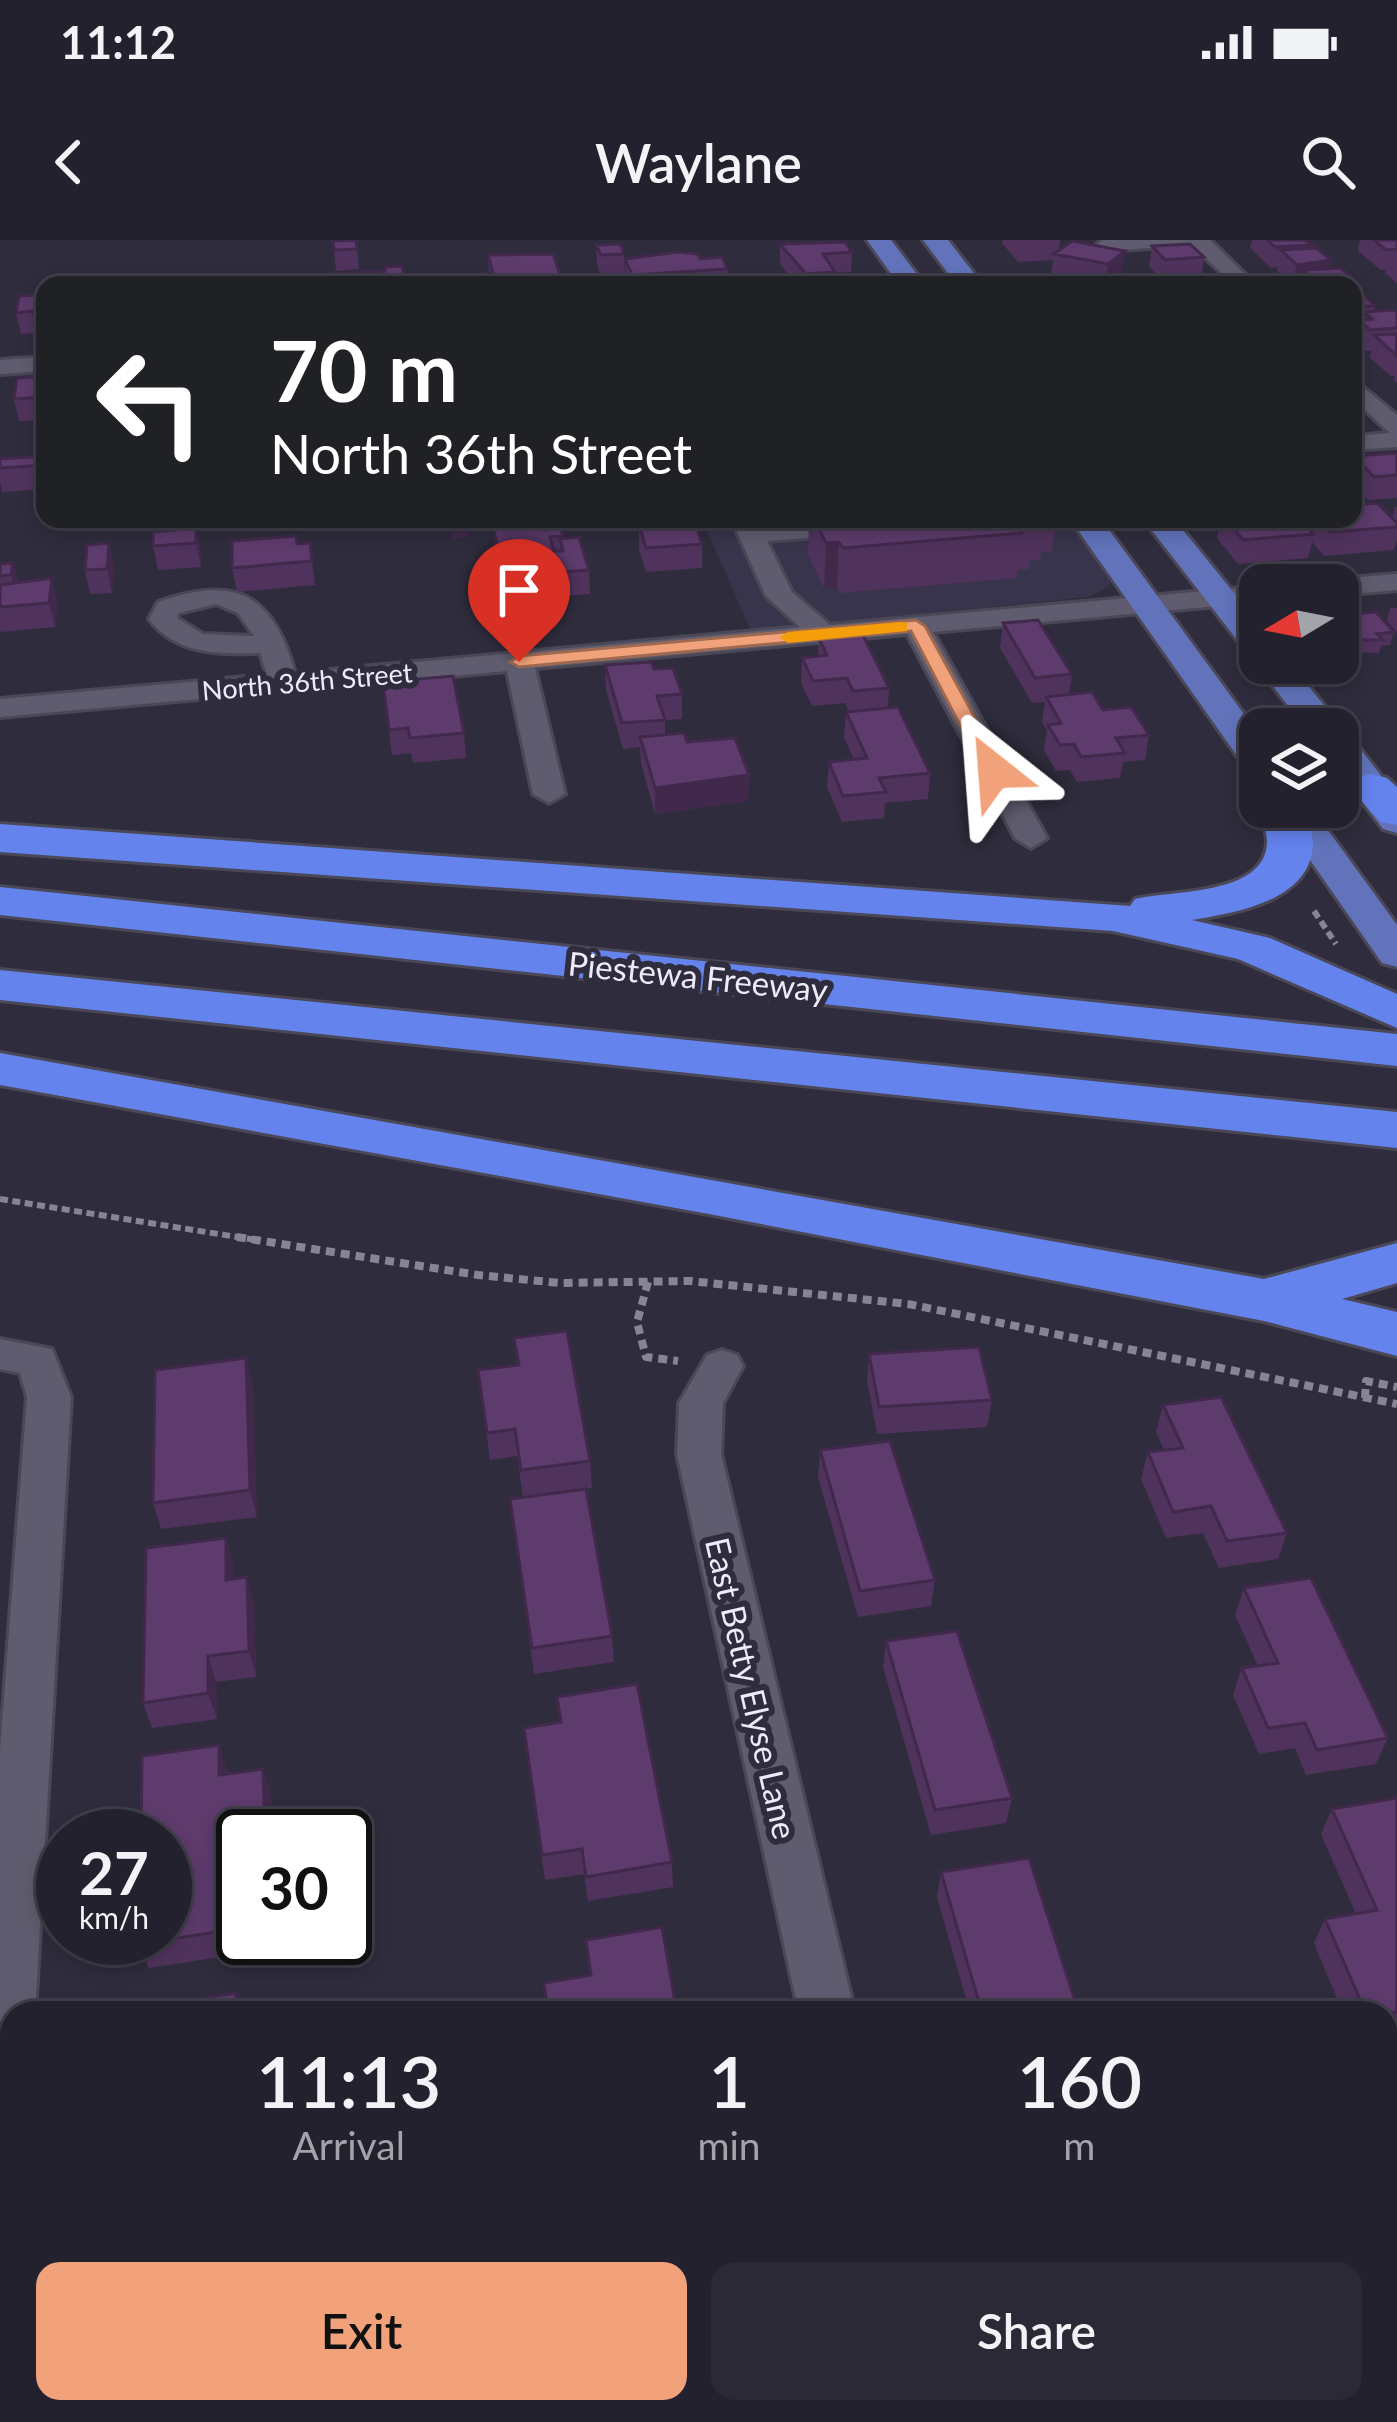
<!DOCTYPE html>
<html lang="en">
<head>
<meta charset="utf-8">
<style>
	:root { --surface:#23212e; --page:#2b2936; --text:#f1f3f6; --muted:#a3a3aa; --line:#403e4a; --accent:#f1a27b }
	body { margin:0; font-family:Lato,sans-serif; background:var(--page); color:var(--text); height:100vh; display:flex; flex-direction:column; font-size:45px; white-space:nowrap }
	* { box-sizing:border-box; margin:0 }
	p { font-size:39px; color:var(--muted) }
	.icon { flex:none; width:66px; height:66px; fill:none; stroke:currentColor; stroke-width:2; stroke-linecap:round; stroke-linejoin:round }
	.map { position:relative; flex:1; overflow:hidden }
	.drawer { position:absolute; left:0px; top:1761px; width:1398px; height:423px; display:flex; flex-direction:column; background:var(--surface); border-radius:36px 36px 0 0; box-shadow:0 6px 18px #0003,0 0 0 3px var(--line) }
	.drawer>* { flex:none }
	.guide { position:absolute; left:36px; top:36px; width:1326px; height:252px; border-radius:24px; box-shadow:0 6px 18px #0003,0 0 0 3px var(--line); background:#202124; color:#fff; overflow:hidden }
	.needle { width:78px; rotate:260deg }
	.buttons { position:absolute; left:1239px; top:324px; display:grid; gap:24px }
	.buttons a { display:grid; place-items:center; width:120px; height:120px; border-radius:24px; background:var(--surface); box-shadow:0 6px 18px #0003,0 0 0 3px var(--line); font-size:60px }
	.speed { position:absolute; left:36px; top:1569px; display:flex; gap:24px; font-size:60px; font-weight:700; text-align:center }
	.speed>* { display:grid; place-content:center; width:156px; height:156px; border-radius:50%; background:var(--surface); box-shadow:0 6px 18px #0003,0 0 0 3px var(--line); line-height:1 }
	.speed small { font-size:30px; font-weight:400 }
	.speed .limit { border:6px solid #111; border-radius:18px; background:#fff; color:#111 }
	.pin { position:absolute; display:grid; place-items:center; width:102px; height:102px; color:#fff; margin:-123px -51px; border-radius:50% 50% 50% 0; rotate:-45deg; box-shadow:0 0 12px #0007 }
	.pin .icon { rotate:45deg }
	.me { position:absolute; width:132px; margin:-66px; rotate:332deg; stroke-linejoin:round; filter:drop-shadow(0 0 9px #0008) }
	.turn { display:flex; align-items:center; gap:42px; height:252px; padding:0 36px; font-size:54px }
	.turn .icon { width:156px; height:156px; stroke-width:2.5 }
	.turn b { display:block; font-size:84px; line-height:102px }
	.eta { display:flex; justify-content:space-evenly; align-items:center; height:204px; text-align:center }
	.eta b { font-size:72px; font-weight:600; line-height:84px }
	.action { display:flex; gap:24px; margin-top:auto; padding:24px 36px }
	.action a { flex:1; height:138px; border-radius:24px; background:var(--accent); color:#111; font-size:48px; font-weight:600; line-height:138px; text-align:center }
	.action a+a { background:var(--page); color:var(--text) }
	.status { display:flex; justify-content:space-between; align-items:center; height:84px; padding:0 60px; background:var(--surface); direction:ltr }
	.status svg { height:33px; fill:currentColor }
	header { display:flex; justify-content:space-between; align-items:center; height:156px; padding:0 36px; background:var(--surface); font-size:54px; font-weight:600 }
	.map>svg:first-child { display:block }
	.built { fill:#38344b }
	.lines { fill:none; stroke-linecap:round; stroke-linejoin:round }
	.minor-casing { stroke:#4a4856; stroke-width:6 }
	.major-casing { stroke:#4a4856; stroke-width:6 }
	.highway-casing { stroke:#4a4856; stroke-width:6 }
	.path-far1 { stroke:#878593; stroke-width:6; stroke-dasharray:8 4.5; stroke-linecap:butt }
	.path { stroke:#878593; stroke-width:8; stroke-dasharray:9 6; stroke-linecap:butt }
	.minor { fill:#5f5c6f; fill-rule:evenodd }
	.major { fill:#6273bb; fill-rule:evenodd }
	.highway { fill:#6483ed; fill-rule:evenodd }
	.wall { fill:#50335d }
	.shaded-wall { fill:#41294c }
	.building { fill:#5d3b6c; stroke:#41294c; stroke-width:3 }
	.route { fill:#f1a27b; stroke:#9d6950; stroke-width:3 }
	.slow { fill:#f59e0b }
	.labels { text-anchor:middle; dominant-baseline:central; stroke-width:12; stroke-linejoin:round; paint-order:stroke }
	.far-street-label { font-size:27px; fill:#edebf7; stroke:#2f2c3d }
	.street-label { font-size:33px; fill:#edebf7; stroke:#2f2c3d }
</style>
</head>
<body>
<div class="status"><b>11:12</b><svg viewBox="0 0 49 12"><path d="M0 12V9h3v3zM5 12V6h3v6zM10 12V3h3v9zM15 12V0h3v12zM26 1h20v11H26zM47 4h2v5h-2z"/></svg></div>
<header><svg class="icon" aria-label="back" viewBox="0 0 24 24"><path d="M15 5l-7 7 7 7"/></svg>Waylane<svg class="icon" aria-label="search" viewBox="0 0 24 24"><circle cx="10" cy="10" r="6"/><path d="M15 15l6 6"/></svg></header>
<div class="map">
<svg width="1397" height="2182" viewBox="0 0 1397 2182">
	<rect width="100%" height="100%" fill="#2f2c3d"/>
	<path class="built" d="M702,279H1068L1110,336V346L1089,357L751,391Z"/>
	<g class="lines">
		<g class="minor-casing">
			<path id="minor" d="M1210,0L1256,45H1234L1192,5L1106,11L1096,5L1102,0Z
				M45,117V131L0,134V120Z
				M1353,139L1397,175V207L1353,210V196L1390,193L1353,159Z
				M731,279H757L760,287L895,279L894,289L885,292L767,301L792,352L830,385L1260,346V362L933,392L1047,598L1031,608L1015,598L907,394L535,428L565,554L549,563L533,554L507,431L0,477V459L267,435L260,413C219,414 176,415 149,379L158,362C235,335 273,353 295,433L800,387L766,356ZM216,364L238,373L254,396L203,394L177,378L179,373Z
				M1397,334V350L1338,355V345H1326L1338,339Z
				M0,1099L52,1109L71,1157L35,1773H12V1909L0,1914V1510L27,1157L20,1133L0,1129Z
				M722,1110L737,1115L743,1126L723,1163L721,1214L855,1773H799L677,1214L679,1163L707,1115Z
				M1397,1906V1966L1386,1968V1908Z
				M116,2172H227L223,2182H112Z"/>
		</g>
		<g class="major-casing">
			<path id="major" d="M867,0H891L925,45H899Z
				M923,0H948L983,45H957Z
				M1070,279H1101L1260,496V533L1247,530Z
				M1143,279H1174L1260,385V423H1290L1343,489L1339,494L1351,497L1397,556V593L1383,589L1338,530V489H1306L1255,423L1259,417L1248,414Z
				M1273,567H1311L1397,685V727L1382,723Z"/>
		</g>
		<g class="highway-casing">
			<path id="highway" d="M1371,534L1387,538L1397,547V585L1381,582L1349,547L1355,538Z
				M1260,565L1303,567C1307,579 1313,592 1313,604C1311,661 1235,673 1192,680L1270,698L1397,754V788L1238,719L1113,691L0,612V584L1130,666L1135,659C1171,650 1266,656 1267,602C1267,590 1260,577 1260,565Z
				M0,647L1397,794V826L0,675Z
				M0,730L1397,872V908L0,760Z
				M0,813L1264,1039L1397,1003V1043L1342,1059L1397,1072V1116L1264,1081L709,974L0,845Z"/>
		</g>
		<path class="path-far1" d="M1314,671L1336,704
			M0,959L256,1000"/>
		<path class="path" d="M237,997L478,1035L560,1043L690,1041L908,1064L1397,1164
			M648,1042L637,1082L646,1117L678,1121
			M1365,1158L1366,1141L1397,1147"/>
		<use href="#minor" class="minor"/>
		<use href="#major" class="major"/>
		<use href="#highway" class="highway"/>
	</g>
	<path class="wall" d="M356,0L359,29L336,31L333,1Z
		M1002,0H1060L1059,10L1072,1L1122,32L1108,42L1100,44L1051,34L1053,20L1018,22L1002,3Z
		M1252,0H1305L1313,5L1312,8L1329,29L1357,42L1356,49L1375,66L1374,71L1397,73V143L1394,140L1395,136H1391L1369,117L1371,111H1365L1354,101L1357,88H1353V45H1292L1277,31V27L1271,28L1250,8Z
		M1360,0H1397V43L1385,33L1386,30H1381L1358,11Z
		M780,4L852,12L851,32L835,33L834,45H797L780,24Z
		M596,5L624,14L625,34L601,36L597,25Z
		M1152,6L1204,17L1201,38L1162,40L1149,26Z
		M488,15L562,40V45H484L483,33H489Z
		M625,19H700L728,29V45H628L626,39Z
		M45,55V96L38,97L37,93L21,94L16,73Z
		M45,136V180L19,181L14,159Z
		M1397,213V258L1368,260L1353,244L1354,216Z
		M45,216V249L2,252L0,242V219Z
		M1395,267H1397V300L1394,310L1324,316L1312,302L1308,318L1238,324L1217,298L1221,279H1300L1305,285L1306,279L1392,278Z
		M760,279H1056L1052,311L1041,312L1040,320L1030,321L1029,329L1018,330L1017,338L840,353L837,347L824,348L808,315L809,281L763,285Z
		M559,281L563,299L589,330L590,354L526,359L521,340L502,341L495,310L493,286Z
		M639,285L702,304V328L646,332L639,309Z
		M196,288L201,312V327L158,330L153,306Z
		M109,303L114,327L112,353L90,354L85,330Z
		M310,303L315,345L237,352L232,328L297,304Z
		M13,323L18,342L58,363L55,387L0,392V324Z
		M1390,368H1397V392L1387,381Z
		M1338,375L1394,392L1390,405L1381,406L1379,413L1338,412Z
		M1003,383L1072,434L1069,454L1149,495L1145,520L1123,522L1120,538L1077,542L1070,530L1056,531L1044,510L1047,490L1042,482L1045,462L1032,463L1000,408Z
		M819,399L889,448L888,468L930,533L928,559L885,563L884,578L842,582L827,547L829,522L854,519L844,497L846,472H849L845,463L812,466L801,443L802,418L818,416Z
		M605,425L654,429L682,454V479L665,480V495L687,502L749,535L748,561L655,574L641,523L640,507L623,509L606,450Z
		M383,442L464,493L466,518L413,523L411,513L392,515Z
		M514,1098L590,1221L592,1248L523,1257L517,1216L490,1220L478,1130L517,1126Z
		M869,1114L992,1160L987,1187L877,1194L867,1141Z
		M246,1118L253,1146L257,1277L161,1289L153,1263Z
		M1163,1165L1287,1293L1278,1319L1219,1328L1203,1293L1166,1298L1141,1239L1148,1212L1164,1210L1156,1192Z
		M820,1210L935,1340L931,1366L858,1377L818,1237Z
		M510,1259L612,1396L614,1422L534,1434Z
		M226,1298L233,1324V1339L254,1363L256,1437L216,1442L217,1479L152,1488L143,1463Z
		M1244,1348L1388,1498L1376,1524L1306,1535L1295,1508L1259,1514L1233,1455L1242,1428L1258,1426L1235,1375Z
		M886,1401L1012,1558L1006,1583L931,1595L883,1427Z
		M557,1457L672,1622L673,1647L588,1661L584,1634L545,1640L524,1488L559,1482Z
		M219,1505L227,1534L263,1529L271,1554L272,1596H243V1698H275L276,1708L149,1728L138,1704Z
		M1397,1558V1793L1386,1795V1773H1343L1314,1703L1325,1679L1356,1674L1321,1594L1332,1569Z
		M941,1632L1079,1773H970L937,1657Z
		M1238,2172H1386L1397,2182H1241Z"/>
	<path class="shaded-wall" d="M1125,11L1122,32L1105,45L1108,24Z
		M1331,20L1327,41L1303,30L1300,44L1292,45L1297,25Z
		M450,279H468L469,297L452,299Z
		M196,288L201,312V327L196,303Z
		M839,302L837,347L824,348L826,303Z
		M109,303L114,327L112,353L107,329Z
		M13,323L19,347L17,360L11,335Z
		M52,338L58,363L55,387L49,363Z
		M749,535L748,561L655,574V548Z
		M246,1118L253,1146L257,1277L250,1250Z
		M226,1298L233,1324L234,1366L226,1340Z
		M247,1337L254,1363L256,1437L249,1411Z
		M208,1416L216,1442L217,1479L208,1453Z
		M219,1505L227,1530V1561L219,1535Z
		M263,1529L271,1554L272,1596H265Z
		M236,1753L243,1773H236Z"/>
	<path class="building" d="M356,0L357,9L334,10L333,1Z
		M1267,0H1305L1313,5L1275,7Z
		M1374,0H1397V9L1386,10Z
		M1072,1L1125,11L1108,24L1054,14Z
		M845,2L852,12L823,14L835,32L806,34L780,4Z
		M620,4L624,14L601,15L596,5Z
		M1190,4L1204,17L1165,20L1152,6Z
		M1317,8L1331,20L1297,25L1281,10Z
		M678,12L698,14L700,19L722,17L728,29L632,35L625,19Z
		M553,14L562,40L515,36L517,44L486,45L483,33H493L488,15Z
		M402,26L406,45H333L331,34L385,31V27Z
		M1341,28L1357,42L1319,45L1303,30Z
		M1224,36L1233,45H1182L1177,39Z
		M1116,41L1125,45H1096Z
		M1353,49H1356L1375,66L1353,67Z
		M45,55V75H33L34,71L16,73L19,56Z
		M1394,70L1397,73V88L1370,90L1359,80L1372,79L1364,72Z
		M1397,94L1396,115L1374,95Z
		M45,136V157L14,159L17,138Z
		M1397,213V235L1374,237L1354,216Z
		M45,216V225L0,228V219Z
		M1377,263L1397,283V287L1330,292L1318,279H1353V265Z
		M676,279H694L702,304L646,308L639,285Z
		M814,279H1031L1035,285L1017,286L1022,293L843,308L839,302L826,303Z
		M1226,279H1300L1313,294L1243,300Z
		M559,281L563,296L550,297L554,311H563L560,299L579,297L589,330L525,335L520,316L500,317L493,286Z
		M196,288V303L153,306V292Z
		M296,296L297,304L310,303L312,321L232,328V301Z
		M109,303L107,329L85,330L87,305Z
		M13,323L11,335L0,336V324Z
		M52,338L49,363L0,367V345Z
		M1376,372L1394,392L1377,394L1383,400H1338V375Z
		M1038,380L1072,434L1035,438L1003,383Z
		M863,395L889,448L853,451L847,438L813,441L802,418L827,415L819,399Z
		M651,422L654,429L673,428L682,454L657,456L665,480L622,483L605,425Z
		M453,436L464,493L410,498L408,488L389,490L383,442Z
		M1092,452L1103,470L1131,467L1149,495L1116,498L1125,513L1081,517L1074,504L1060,505L1048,485L1061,483L1046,457Z
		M898,467L930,533L879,538L886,552L843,556L829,522L867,518L846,472Z
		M684,493L687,502L735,498L749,535L655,548L640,497Z
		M567,1091L590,1221L521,1230L515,1189L487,1193L478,1130L519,1125L514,1098Z
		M979,1107L992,1160L879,1167L869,1114Z
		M246,1118L250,1250L153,1263L155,1130Z
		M1221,1157L1287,1293L1227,1301L1211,1266L1173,1272L1148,1212L1183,1208L1163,1165Z
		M890,1201L935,1340L860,1351L820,1210Z
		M586,1249L612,1396L532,1408L510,1259Z
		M226,1298V1340L247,1337L249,1411L208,1416V1453L143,1463L146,1308Z
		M1311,1338L1388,1498L1317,1510L1305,1483L1268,1488L1242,1428L1278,1423L1244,1348Z
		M957,1391L1012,1558L935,1570L886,1401Z
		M637,1444L672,1622L586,1637L582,1609L542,1615L524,1488L561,1482L557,1457Z
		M219,1505V1535L263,1529L265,1596H243V1688L138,1704L139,1698H165V1596H141L142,1516Z
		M1397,1558V1772L1386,1774L1366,1773L1325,1679L1377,1670L1332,1569Z
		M1029,1618L1079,1773H982L941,1632Z
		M662,1687L677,1773H548L544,1743L591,1735L586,1700Z
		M236,1753V1773H135V1769Z
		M1397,2107V2182H1259L1256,2172H1386V2109Z
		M1078,2172H1133L1136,2182H1028Z"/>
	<path class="route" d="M916,380L925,386L1004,531L1001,536L984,531L911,391L519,427L510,422L519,416Z"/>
	<path class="slow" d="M900,382L907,383V391L788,403L779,397L788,392Z"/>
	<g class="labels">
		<g class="far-street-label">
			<text transform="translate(307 441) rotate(-5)">North 36th Street</text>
		</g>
		<g class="street-label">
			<text transform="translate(698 736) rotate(6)">Piestewa Freeway</text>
			<text transform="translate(752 1448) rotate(77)">East Betty Elyse Lane</text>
		</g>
	</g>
</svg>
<div class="buttons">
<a><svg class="needle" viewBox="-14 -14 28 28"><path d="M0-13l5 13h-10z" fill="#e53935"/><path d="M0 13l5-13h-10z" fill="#a3a3aa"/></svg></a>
<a><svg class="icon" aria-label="layers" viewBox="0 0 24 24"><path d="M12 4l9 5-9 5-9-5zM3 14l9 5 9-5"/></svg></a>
</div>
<div class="speed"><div>27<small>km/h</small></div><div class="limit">30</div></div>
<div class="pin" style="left:519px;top:422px;background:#d93025"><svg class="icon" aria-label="arrive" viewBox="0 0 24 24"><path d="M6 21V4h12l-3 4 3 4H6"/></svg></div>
<svg class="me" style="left:994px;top:531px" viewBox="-20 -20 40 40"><path d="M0-17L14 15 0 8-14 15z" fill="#f1a27b" stroke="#fff" stroke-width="4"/></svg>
<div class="guide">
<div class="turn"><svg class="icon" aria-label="left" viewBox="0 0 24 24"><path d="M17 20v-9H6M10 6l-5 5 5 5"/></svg><div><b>70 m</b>North 36th Street</div></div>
</div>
<section class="drawer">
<div class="eta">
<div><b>11:13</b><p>Arrival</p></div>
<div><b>1</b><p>min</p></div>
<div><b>160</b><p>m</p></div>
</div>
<div class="action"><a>Exit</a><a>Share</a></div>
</section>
</div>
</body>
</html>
